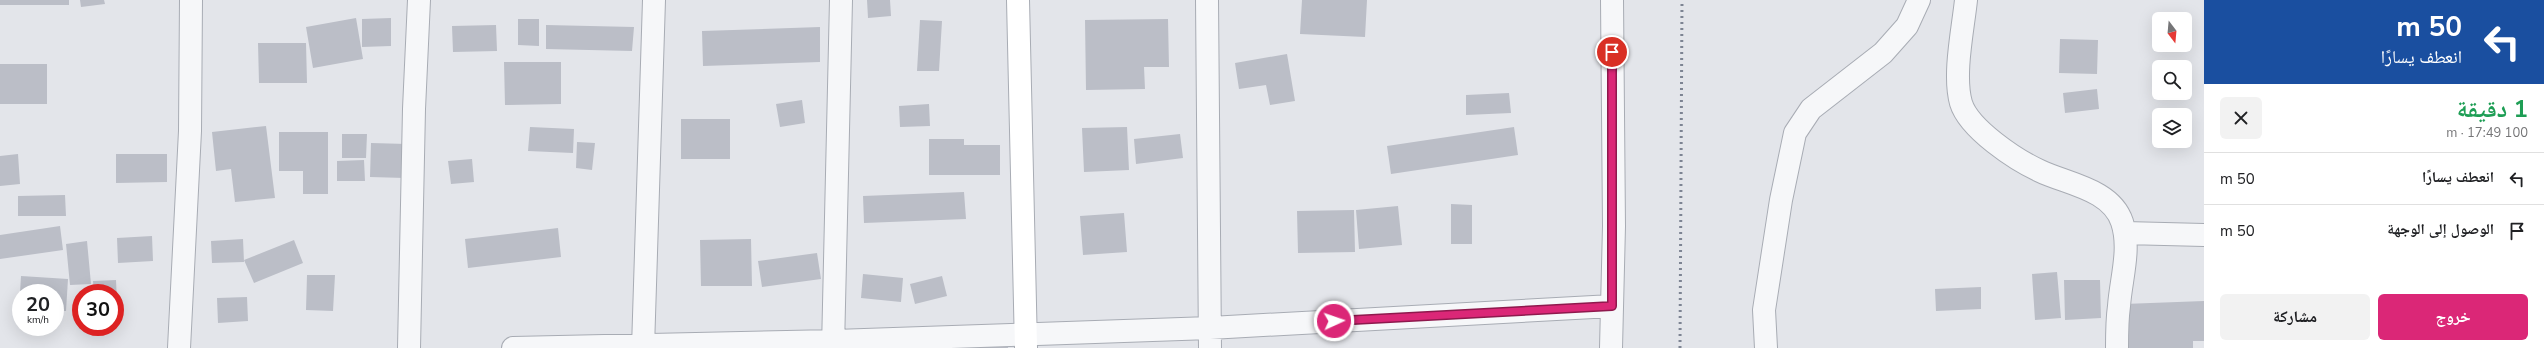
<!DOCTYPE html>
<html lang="ar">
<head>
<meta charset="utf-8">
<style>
	:root { --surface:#fff; --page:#f2f2f2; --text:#202124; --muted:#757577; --line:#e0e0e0; --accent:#db2777 }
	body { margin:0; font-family:"Nunito Sans","Noto Naskh Arabic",sans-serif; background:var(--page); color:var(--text); direction:rtl; height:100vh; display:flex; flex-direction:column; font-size:15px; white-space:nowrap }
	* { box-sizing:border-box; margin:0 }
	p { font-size:13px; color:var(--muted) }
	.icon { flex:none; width:22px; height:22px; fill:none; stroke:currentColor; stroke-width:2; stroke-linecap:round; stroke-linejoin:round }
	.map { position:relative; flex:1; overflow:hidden; direction:ltr }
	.side { display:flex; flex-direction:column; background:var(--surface); width:340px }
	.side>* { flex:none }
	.hud { background:#1a4fa0; color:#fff; overflow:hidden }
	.needle { width:26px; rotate:164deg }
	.tools { position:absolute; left:2152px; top:12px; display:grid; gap:8px }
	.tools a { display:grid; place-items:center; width:40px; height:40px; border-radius:6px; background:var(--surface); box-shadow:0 4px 16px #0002; font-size:20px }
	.speed { position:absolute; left:12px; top:284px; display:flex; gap:8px; font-size:20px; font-weight:700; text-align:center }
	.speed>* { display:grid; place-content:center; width:52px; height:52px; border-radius:50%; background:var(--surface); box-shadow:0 4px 16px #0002; line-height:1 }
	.speed small { font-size:10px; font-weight:400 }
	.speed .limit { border:6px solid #d22; background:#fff; color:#111 }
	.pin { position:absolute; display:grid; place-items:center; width:34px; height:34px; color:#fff; margin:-17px; border:2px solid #fff; border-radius:50%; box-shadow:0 1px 4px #0007 }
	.me { position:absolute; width:44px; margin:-22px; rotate:87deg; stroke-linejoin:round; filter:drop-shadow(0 0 3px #0008) }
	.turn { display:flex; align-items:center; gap:14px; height:84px; padding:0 16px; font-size:18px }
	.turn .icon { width:52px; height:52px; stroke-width:2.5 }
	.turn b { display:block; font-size:28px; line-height:34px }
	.round { display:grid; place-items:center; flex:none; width:42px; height:42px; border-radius:6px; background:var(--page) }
	.head { display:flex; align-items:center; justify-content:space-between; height:68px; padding:0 16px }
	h1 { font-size:24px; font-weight:700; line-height:30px; color:#1e9e55 }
	.primary-button { display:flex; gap:8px; margin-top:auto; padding:8px 16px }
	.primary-button a { flex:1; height:46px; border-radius:6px; background:var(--accent); color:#fff; font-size:16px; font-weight:700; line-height:46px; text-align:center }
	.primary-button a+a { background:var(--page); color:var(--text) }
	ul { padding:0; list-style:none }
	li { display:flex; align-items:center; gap:12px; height:52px; padding:0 16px; border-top:1px solid var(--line) }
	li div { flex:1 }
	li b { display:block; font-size:15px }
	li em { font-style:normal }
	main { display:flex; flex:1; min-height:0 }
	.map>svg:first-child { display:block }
	.building { fill:#bbbec7 }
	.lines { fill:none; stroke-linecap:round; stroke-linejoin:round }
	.street-casing { stroke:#a8acb4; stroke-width:24 }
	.secondary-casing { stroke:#a8acb4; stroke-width:24 }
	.street { stroke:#f6f7f9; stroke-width:22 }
	.secondary { stroke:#fff; stroke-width:22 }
	.rail { stroke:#7d8493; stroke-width:3; stroke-dasharray:2 4; stroke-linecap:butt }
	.route-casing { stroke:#8e194d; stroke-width:10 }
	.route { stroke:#db2777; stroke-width:7 }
</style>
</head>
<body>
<main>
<section class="side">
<div class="hud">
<div class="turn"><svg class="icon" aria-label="left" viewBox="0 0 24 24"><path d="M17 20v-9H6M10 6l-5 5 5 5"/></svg><div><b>50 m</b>انعطف يسارًا</div></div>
</div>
<div class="head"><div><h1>1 دقيقة</h1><p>100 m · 17:49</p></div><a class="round"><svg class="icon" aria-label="close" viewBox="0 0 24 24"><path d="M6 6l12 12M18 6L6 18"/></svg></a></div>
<ul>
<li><svg class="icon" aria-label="left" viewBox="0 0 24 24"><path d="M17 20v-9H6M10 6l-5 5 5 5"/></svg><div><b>انعطف يسارًا</b></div><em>50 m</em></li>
<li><svg class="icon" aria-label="arrive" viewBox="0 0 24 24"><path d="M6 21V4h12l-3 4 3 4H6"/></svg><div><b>الوصول إلى الوجهة</b></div><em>50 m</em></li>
</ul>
<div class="primary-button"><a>خروج</a><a>مشاركة</a></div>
</section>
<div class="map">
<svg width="2204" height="348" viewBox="0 0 2204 348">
	<rect width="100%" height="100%" fill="#e3e5ea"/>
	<path class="building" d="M0,0H69V5H0Z
		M80,0H104L105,4L81,7Z
		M867,0H890L891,16L868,18Z
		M1302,0H1367L1365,37L1300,34Z
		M356,18L363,59L313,68L306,27Z
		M391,18V46L362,47V19Z
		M518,19H539V46L518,45Z
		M1168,19L1169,67H1144L1145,89L1086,90L1085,20Z
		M920,20L942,21L939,71H917Z
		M496,25L497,51L453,52L452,26Z
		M546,25L634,27L632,51L546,49Z
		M820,27V62L703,66L702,31Z
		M2060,39L2098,40L2097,74L2059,73Z
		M258,43H306L307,83H259Z
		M1287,54L1295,101L1270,105L1266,85L1239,89L1235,63Z
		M504,62H561V104L505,105Z
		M0,64H47V104H0Z
		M2097,89L2099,109L2065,113L2063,93Z
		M1509,93L1511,113L1466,115V95Z
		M802,100L805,123L780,127L776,104Z
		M929,104L930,126L900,127L899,106Z
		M681,119H730V159H681Z
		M266,126L275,198L235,202L231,169L216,171L212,132Z
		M530,127L574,129L573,153L528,151Z
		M1127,127L1129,170L1084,172L1082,128Z
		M1514,127L1518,155L1391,174L1387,146Z
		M279,132H328V194H303V171H279Z
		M342,134H367L366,158H342Z
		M1180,134L1183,158L1136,164L1134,139Z
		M929,139H964V145H1000V175H929Z
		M577,142L595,143L592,170L576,168Z
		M371,143L407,144L405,178L370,177Z
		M18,154L20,184L0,186V156Z
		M116,154H167V182L116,183Z
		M472,159L474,182L451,184L448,161Z
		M364,160L365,181H337V161Z
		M964,192L966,219L864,223L863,196Z
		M65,195L66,216H18V196Z
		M1451,204L1472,205V244H1451Z
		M1398,206L1402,245L1359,249L1356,210Z
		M1354,210L1355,252L1298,253L1297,211Z
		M1124,213L1127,252L1083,255L1080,216Z
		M60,226L63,250L0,259V235Z
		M558,228L561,257L468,268L465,239Z
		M152,236L153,261L118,263L117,238Z
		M243,239L244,262L212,263L211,241Z
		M751,239L752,286H701L700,240Z
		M294,240L303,263L254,283L244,260Z
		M87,241L91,284L70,285L66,244Z
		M817,253L821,279L762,287L758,261Z
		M2057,272L2061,318L2035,320L2032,274Z
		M863,274L903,278L901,302L861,298Z
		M307,275H335L333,311L306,310Z
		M21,276L68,279L66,311H55V293H20Z
		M942,276L947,296L915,304L910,284Z
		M116,280L117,302H115V293H94L93,281Z
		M2064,280H2100L2101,318L2065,320Z
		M1981,287V309L1936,311L1935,289Z
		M247,297L248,321L218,323L217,298Z
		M2204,301V341H2193V348H2126L2124,304Z
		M1007,341L1008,348H970V344Z"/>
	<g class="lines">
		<g class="street-casing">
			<path id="street" d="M1207,0L1210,348
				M1966,0C1963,29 1953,75 1961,103C1969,129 2016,160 2040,171C2067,184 2111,189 2122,222C2131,249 2121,278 2119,306C2117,320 2117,334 2117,348
				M2125,233L2204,235
				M179,348L190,131L191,0
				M409,348L414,109L419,0
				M513,348L835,341L1210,328L1612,306
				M643,348L654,0
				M833,348L841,0
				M1611,348L1614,226L1612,0
				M1766,348L1764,310L1781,200L1795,133L1811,109L1883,53L1907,26L1919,0"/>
		</g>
		<g class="secondary-casing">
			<path id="secondary" d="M1018,0L1026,348"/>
		</g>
		<use href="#street" class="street"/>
		<use href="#secondary" class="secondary"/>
		<path class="rail" d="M1680,348L1682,0"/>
	</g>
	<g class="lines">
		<g class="route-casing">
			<path id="route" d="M1334,321L1612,306V52"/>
		</g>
		<use href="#route" class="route"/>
	</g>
</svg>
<div class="tools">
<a><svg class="needle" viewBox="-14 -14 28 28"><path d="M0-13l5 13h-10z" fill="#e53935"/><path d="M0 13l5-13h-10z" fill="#757577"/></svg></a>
<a><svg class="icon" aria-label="search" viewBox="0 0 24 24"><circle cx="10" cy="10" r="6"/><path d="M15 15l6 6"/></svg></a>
<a><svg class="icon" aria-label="layers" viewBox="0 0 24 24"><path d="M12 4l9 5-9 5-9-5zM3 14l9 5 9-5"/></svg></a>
</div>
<div class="speed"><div>20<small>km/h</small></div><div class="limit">30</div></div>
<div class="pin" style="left:1612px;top:52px;background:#d93025"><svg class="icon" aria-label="arrive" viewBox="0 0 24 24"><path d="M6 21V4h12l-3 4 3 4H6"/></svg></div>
<svg class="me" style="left:1334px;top:321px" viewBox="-20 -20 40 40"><circle r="17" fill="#db2777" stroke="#fff" stroke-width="3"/><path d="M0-11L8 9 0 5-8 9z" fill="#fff"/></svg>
</div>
</main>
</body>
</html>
